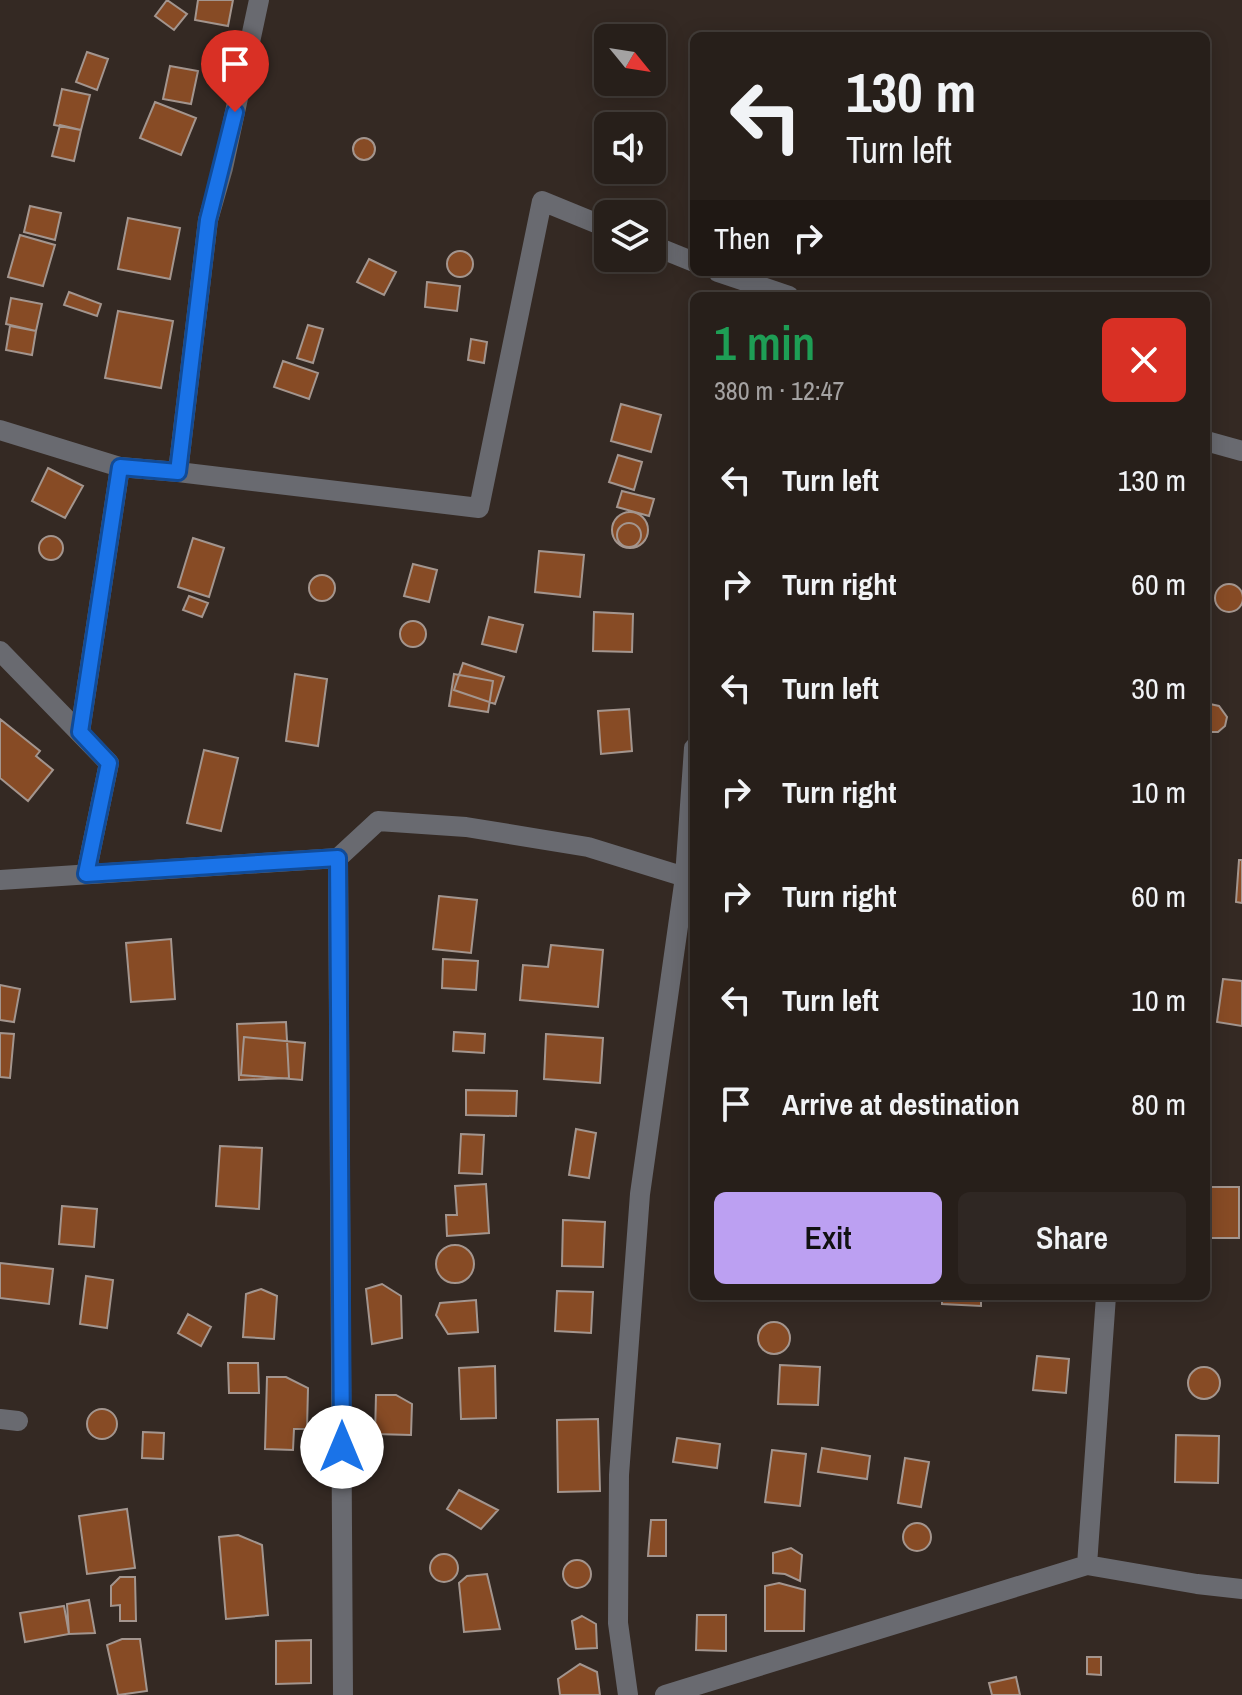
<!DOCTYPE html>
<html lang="en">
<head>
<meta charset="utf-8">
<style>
	:root { --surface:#271f1a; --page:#2f2723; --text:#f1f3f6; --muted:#a4a2a2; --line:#433d39; --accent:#bca0f2 }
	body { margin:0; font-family:"Archivo Narrow",sans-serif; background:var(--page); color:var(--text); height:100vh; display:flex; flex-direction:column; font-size:30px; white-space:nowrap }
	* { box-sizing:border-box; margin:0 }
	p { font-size:26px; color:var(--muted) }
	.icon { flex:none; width:44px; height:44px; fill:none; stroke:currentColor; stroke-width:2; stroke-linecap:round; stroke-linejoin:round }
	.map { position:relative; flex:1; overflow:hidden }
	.side { position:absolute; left:690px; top:292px; width:520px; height:1008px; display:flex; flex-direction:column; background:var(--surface); border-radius:12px; box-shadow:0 4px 20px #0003,0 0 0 2px var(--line) }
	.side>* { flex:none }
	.banner { position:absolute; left:690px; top:32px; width:520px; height:244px; border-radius:12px; box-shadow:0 4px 20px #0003,0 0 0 2px var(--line); background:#271f1a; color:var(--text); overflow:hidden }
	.needle { width:52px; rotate:120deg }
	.fabs { position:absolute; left:594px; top:24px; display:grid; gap:16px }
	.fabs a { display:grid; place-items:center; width:72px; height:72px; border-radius:12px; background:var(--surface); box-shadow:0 4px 20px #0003,0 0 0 2px var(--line); font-size:40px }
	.pin { position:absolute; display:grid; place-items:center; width:68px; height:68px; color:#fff; margin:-82px -34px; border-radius:50% 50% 50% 0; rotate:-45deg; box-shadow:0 0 8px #0007 }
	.pin .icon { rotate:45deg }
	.me { position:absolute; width:88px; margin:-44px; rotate:0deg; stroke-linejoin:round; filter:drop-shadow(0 0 6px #0008) }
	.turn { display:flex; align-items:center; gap:28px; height:168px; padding:0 24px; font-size:36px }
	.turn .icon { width:104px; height:104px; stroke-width:2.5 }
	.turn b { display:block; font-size:56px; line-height:68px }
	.then { display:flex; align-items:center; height:76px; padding:0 24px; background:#0003; gap:16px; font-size:30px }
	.round { display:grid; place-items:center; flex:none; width:84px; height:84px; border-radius:12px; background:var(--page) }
	.head { display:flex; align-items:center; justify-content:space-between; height:136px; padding:0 24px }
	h1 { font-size:48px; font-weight:600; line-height:60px; color:#1e9e55 }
	.cta { display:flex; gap:16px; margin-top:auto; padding:16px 24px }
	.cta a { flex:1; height:92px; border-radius:12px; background:var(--accent); color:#111; font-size:32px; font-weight:600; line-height:92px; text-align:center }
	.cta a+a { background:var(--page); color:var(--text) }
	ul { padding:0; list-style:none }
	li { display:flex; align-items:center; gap:24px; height:104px; padding:0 24px }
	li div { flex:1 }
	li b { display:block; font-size:30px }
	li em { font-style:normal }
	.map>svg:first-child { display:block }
	.building { fill:#874b25; stroke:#a3958e; stroke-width:2 }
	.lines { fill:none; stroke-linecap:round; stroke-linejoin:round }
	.street { stroke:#696a70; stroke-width:20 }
	.route-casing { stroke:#114b97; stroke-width:20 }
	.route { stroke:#1a73e8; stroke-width:14 }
</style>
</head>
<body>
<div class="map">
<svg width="1242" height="1695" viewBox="0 0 1242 1695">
	<rect width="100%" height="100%" fill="#342923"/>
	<path class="building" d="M167,0L187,14L174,30L155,16Z
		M198,0H233L228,26L195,20Z
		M87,52L108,59L97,90L76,82Z
		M170,66L198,71L191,104L163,99Z
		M62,89L90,95L81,130L54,125Z
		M155,102L196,118L181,155L140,138Z
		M60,125L81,130L74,161L52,156Z
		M353 149a11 11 0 1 1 22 0a11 11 0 1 1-22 0Z
		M30,206L61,213L55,240L24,232Z
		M128,218L180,228L170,279L118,269Z
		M20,235L55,245L43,286L8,277Z
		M447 264a13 13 0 1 1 26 0a13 13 0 1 1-26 0Z
		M369,259L396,272L384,295L357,282Z
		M427,282L460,286L457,311L425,307Z
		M69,292L101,304L97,316L64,305Z
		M11,298L42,304L36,331L6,324Z
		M118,311L173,321L161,388L105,378Z
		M308,325L323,329L313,363L297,358Z
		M10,326L36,331L32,355L6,350Z
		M471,339L487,342L484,363L468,360Z
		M283,361L318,373L309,399L274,387Z
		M621,404L661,415L651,452L611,441Z
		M618,455L642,462L634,490L609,482Z
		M48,468L83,486L65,518L32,501Z
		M622,491L654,499L649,516L617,507Z
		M612 530a18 18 0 1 1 36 0a18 18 0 1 1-36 0Z
		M617 535a12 12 0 1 1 24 0a12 12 0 1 1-24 0Z
		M39 548a12 12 0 1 1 24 0a12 12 0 1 1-24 0Z
		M193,538L224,548L209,597L178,587Z
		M539,551L584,555L580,597L535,592Z
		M413,564L437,570L429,602L404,596Z
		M309 588a13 13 0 1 1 26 0a13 13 0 1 1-26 0Z
		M1215 598a14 14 0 1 1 28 0a14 14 0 1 1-28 0Z
		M189,596L208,603L202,617L183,610Z
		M594,612L633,614L632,652L593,651Z
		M489,617L523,625L516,652L482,644Z
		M400 634a13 13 0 1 1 26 0a13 13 0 1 1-26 0Z
		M463,663L504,677L495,704L454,690Z
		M295,674L327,679L318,746L286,741Z
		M454,674L493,681L488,712L449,706Z
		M1210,704L1219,706L1227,717L1225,726L1218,732H1206V705Z
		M629,709L632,751L601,754L598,711Z
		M0,719L40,751L36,756L53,770L28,801L0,778Z
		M204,750L238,758L221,831L187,823Z
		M1239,860H1242V903L1236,902Z
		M439,896L477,900L471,953L433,949Z
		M171,939L175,999L131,1002L126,943Z
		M551,945L603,950L598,1007L520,1000L523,965L548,967Z
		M443,959L478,961L476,990L442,988Z
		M1223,979L1242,981V1026L1217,1022Z
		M0,985L20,989L14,1022L0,1020Z
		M286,1022L289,1078L239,1080L237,1024Z
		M454,1032L485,1034L484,1053L453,1051Z
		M0,1033L14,1034L10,1078L0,1077Z
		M546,1034L603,1038L600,1083L544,1079Z
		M244,1037L305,1043L302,1080L241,1075Z
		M466,1090L517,1091L516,1116L466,1115Z
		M576,1129L596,1133L589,1178L569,1175Z
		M461,1134L484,1135L482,1174L459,1173Z
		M220,1146L262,1148L259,1209L216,1206Z
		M486,1184L489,1233L447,1236L446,1215H457L455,1186Z
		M1206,1187H1239V1238H1206Z
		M62,1206L97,1209L94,1247L59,1244Z
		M563,1220L605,1222L603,1267L562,1266Z
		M436 1264a19 19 0 1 1 38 0a19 19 0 1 1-38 0Z
		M0,1263L53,1269L49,1304L0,1298Z
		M86,1276L113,1280L107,1328L80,1324Z
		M382,1284L401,1296L402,1338L372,1344L366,1289Z
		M261,1289L277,1296L274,1339L243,1337L246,1294Z
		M557,1291L593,1292L591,1333L555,1331Z
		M942,1296H981V1306L942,1304Z
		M476,1300L478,1332L448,1334L436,1315L440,1303Z
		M188,1314L211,1327L201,1346L178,1333Z
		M758 1338a16 16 0 1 1 32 0a16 16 0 1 1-32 0Z
		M1037,1356L1069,1359L1066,1393L1033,1390Z
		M228,1363H258L259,1393H229Z
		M780,1365L820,1367L818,1405L778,1404Z
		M495,1366L496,1418L461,1419L459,1368Z
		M1188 1383a16 16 0 1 1 32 0a16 16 0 1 1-32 0Z
		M267,1377H286L308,1388L307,1429H294L293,1450L265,1449Z
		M376,1395H396L412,1404L411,1435L375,1434Z
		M87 1424a15 15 0 1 1 30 0a15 15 0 1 1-30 0Z
		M598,1419L600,1491L558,1492L557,1420Z
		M143,1432L164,1433L163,1459L142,1458Z
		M1176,1435L1219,1436L1218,1483L1175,1482Z
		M677,1438L720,1444L717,1468L673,1462Z
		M822,1448L870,1456L867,1479L818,1472Z
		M772,1450L806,1454L800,1506L765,1502Z
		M905,1458L929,1462L921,1507L898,1503Z
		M459,1490L498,1510L481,1529L447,1509Z
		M127,1509L135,1568L87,1574L79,1516Z
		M651,1520H666V1556H648Z
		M903 1537a14 14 0 1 1 28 0a14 14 0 1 1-28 0Z
		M238,1535L262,1545L268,1615L226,1619L219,1537Z
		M791,1548L802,1555L800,1581L785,1574L773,1573V1553Z
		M430 1568a14 14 0 1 1 28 0a14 14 0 1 1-28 0Z
		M563 1574a14 14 0 1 1 28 0a14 14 0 1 1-28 0Z
		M487,1574L500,1629L464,1632L459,1583L467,1576Z
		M120,1577H135L136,1621H120V1605L111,1606V1586Z
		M779,1583L805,1590L804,1631H765V1586Z
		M89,1600L95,1633L69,1634L67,1604Z
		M64,1606L69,1634L25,1642L20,1613Z
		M697,1615H726V1651L696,1650Z
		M582,1616L596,1624L597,1648L576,1649L572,1621Z
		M122,1639H140L147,1691L118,1695L107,1645Z
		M311,1640V1683L276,1684V1641Z
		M1087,1657H1101V1675L1087,1674Z
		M580,1664L597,1672L600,1695H560L558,1679Z
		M1016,1677L1020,1695H992L989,1683Z"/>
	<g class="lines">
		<path class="street" d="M652,245L694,262
			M718,272L789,296
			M0,430L120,467L178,472L479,508L542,201L608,228
			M1206,441L1242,451
			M178,472L208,220L223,168L259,0
			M0,651L109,763L86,874
			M80,732L120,467
			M338,858L343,1695
			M0,880L338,858L378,821L466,827L588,847L685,877L694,878
			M1106,1296L1087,1565L1197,1584L1242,1589
			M0,1419L18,1421
			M628,1695L618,1623L619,1475L640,1194L685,877L694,748
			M665,1695L1087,1565"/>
	</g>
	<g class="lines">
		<g class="route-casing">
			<path id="route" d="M235,112L208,220L178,472L120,467L80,732L109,763L86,874L338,858L342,1447"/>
		</g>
		<use href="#route" class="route"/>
	</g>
</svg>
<div class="fabs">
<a><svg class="needle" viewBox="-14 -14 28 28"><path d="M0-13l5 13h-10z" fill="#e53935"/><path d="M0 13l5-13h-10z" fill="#a4a2a2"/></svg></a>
<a><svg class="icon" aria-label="sound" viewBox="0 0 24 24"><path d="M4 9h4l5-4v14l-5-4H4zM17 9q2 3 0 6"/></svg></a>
<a><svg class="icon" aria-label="layers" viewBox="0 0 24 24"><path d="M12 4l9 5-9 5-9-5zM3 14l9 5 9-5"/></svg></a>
</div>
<div class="pin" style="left:235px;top:112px;background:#d93025"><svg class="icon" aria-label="arrive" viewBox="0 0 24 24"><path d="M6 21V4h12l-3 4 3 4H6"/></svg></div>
<svg class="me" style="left:342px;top:1447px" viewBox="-20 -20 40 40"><circle r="19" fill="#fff"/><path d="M0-13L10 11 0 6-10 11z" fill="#1a73e8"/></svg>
<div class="banner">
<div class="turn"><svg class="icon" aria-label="left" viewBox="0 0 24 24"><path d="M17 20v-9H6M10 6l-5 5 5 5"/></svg><div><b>130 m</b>Turn left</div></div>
<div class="then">Then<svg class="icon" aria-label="right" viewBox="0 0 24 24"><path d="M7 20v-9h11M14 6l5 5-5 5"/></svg></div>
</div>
<section class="side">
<div class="head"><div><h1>1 min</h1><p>380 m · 12:47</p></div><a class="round" style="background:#d93025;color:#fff"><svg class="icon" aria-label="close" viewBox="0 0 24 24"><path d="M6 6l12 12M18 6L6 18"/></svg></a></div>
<ul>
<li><svg class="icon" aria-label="left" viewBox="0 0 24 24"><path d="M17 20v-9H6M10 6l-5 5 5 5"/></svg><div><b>Turn left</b></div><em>130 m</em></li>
<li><svg class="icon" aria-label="right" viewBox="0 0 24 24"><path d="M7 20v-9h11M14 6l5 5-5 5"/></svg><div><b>Turn right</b></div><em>60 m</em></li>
<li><svg class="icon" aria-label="left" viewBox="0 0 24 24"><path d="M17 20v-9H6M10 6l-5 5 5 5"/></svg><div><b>Turn left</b></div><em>30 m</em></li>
<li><svg class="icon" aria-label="right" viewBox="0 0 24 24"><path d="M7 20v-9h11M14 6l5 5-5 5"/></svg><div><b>Turn right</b></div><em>10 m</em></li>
<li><svg class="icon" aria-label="right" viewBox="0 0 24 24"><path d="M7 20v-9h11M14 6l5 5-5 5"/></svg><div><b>Turn right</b></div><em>60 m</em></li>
<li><svg class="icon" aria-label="left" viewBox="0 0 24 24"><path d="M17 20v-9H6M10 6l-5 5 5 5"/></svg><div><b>Turn left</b></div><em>10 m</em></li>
<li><svg class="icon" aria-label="arrive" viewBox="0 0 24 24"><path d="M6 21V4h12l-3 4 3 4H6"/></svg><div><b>Arrive at destination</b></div><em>80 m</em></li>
</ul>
<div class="cta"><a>Exit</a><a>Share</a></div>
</section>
</div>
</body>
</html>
